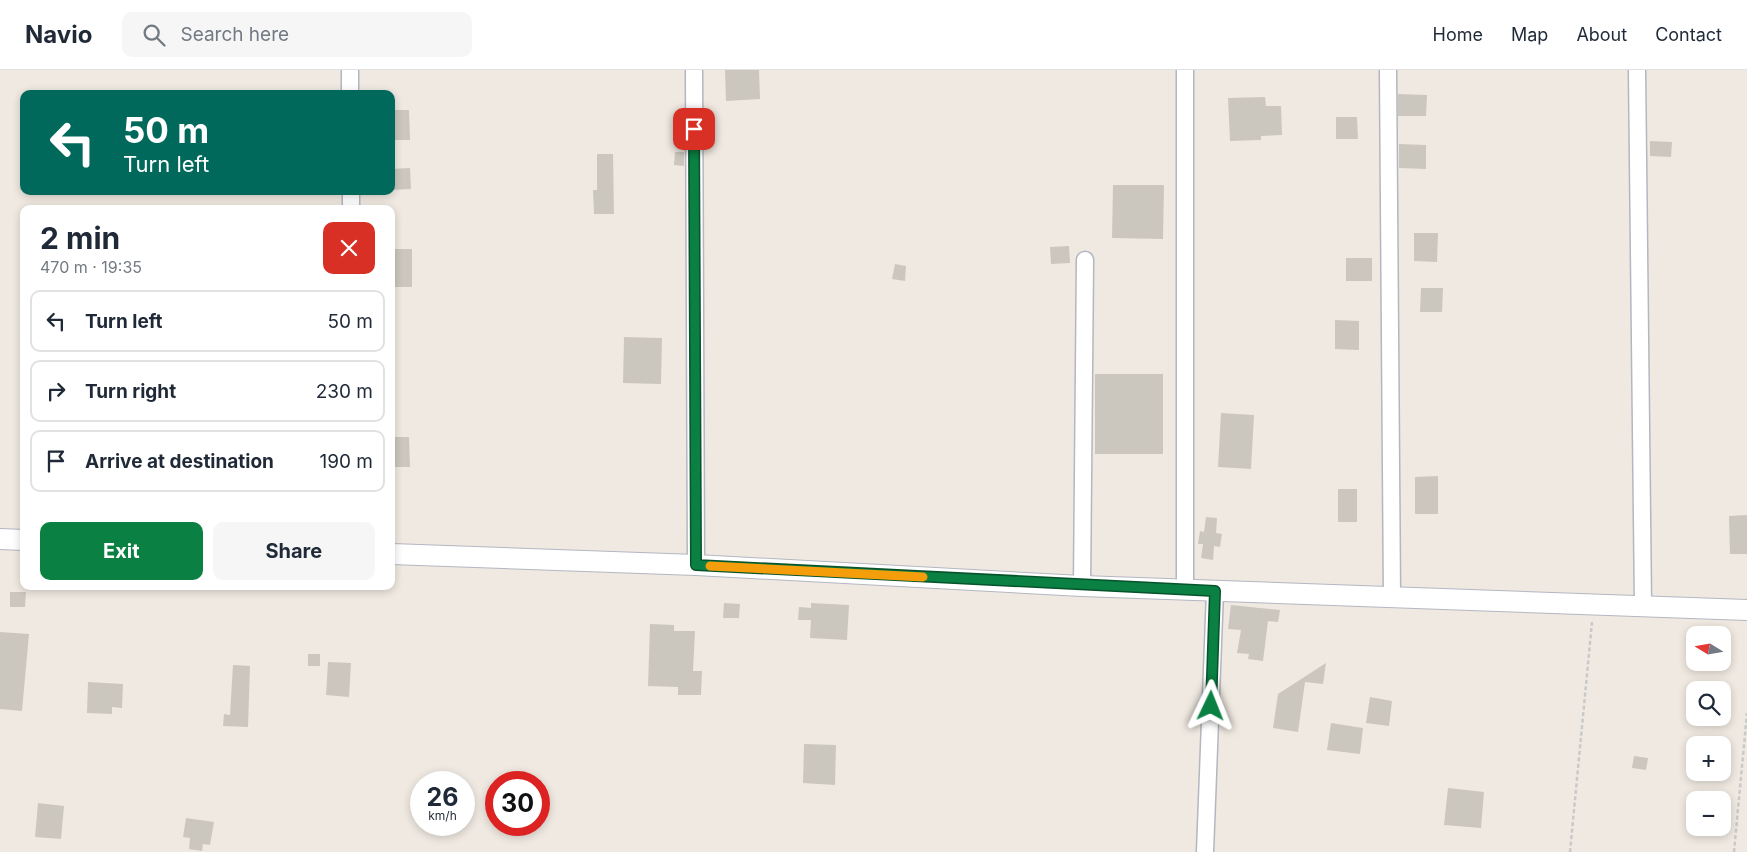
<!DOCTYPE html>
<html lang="en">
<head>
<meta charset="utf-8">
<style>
	:root { --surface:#fff; --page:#f6f6f7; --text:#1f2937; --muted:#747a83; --line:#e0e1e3; --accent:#0b8043 }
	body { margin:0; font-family:Inter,sans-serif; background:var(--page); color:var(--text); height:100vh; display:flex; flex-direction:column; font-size:19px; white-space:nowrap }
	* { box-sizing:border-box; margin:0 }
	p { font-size:16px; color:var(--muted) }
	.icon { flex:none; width:28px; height:28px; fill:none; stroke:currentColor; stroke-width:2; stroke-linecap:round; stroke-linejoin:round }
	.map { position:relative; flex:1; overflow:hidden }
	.side { position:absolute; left:20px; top:135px; width:375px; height:385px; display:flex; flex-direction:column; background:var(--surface); border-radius:10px; box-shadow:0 2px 8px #0003 }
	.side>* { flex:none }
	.banner { position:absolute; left:20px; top:20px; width:375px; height:105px; border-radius:10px; box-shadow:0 2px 8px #0003; background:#00695c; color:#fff; overflow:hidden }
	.needle { width:32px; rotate:281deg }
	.buttons { position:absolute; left:1686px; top:556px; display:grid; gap:10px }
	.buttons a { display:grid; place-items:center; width:45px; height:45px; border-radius:10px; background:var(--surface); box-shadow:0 2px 8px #0003; font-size:25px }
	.speed { position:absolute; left:410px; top:701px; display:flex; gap:10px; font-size:25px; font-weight:700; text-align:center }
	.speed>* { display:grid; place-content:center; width:65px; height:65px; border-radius:50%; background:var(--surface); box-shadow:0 2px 8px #0003; line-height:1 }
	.speed small { font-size:12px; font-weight:400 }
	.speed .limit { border:8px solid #d22; background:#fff; color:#111 }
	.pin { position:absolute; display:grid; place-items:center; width:42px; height:42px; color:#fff; margin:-21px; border-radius:10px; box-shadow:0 2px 8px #0006 }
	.me { position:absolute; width:55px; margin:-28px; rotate:2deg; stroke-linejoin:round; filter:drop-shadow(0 0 4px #0008) }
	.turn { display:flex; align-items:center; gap:18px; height:105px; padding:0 20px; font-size:22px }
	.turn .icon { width:65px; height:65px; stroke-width:2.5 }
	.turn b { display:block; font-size:35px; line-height:42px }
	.round { display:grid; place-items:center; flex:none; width:52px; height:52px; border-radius:10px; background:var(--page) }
	.summary { display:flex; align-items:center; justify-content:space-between; height:85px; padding:0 20px }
	h1 { font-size:30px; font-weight:700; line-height:38px }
	.cta { display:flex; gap:10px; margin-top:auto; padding:10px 20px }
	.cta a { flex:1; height:58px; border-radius:10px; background:var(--accent); color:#fff; font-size:20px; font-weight:700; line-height:58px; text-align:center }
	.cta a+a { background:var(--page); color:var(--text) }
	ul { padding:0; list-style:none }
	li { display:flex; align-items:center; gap:15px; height:62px; margin:0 10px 8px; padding:0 10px; border:2px solid var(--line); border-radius:10px }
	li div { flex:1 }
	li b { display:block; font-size:19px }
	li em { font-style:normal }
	header { display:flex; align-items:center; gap:30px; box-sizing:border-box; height:70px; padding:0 25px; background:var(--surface); border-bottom:1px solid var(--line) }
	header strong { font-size:24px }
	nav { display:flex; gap:28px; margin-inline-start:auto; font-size:18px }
	.search { width:350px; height:45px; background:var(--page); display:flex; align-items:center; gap:12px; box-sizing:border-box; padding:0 18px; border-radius:10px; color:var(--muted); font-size:19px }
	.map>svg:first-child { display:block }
	.building { fill:#cbc7bf }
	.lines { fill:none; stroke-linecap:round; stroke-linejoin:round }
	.minor-casing { stroke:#b4b7c1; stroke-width:19 }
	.tertiary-casing { stroke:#b4b7c1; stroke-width:22 }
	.path { stroke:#c9c9c9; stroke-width:2.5; stroke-dasharray:4 2.5; stroke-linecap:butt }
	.minor { stroke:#fff; stroke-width:16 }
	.tertiary { stroke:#fff; stroke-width:20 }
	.route-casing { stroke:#07532c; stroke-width:12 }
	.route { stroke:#0b8043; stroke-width:9 }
	.slow { stroke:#f59e0b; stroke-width:9 }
</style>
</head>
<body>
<header>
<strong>Navio</strong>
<div class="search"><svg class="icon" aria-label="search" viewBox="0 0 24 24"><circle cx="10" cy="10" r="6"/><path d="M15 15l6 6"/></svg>Search here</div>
<nav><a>Home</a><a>Map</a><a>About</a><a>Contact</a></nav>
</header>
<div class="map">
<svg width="1747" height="782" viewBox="0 0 1747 782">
	<rect width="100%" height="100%" fill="#efe9e1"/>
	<path class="building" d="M725,0H759L760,29L726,31Z
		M1398,24L1427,25L1426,46H1398Z
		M1265,27L1266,36H1281L1282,65L1261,66V70L1230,71L1228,28Z
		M391,40H409L410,70H391Z
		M1336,47H1357L1358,69H1336Z
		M1650,71L1672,72L1671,87L1650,86Z
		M1399,74L1426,75V99L1399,98Z
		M675,82H684V96L674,95Z
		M597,84H613L614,144H594L593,120H597Z
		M410,98L411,119L391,120V99Z
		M1113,115H1164L1163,169L1112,168Z
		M1414,163H1438L1437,192L1414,191Z
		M1069,176L1070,193L1051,194L1050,177Z
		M391,179H412V217H391Z
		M1346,188H1372V211H1346Z
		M895,194L906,196L905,211L892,209Z
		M1421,218H1443L1442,242H1420Z
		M1335,250L1359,251V280L1335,279Z
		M624,267L662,268L661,314L623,313Z
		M1095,304H1163V384H1095Z
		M1221,343L1254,345L1251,399L1218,397Z
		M391,367H409L410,397H391Z
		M1438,406V444H1415V407Z
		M1338,419H1357V452H1338Z
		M1747,445V484H1730L1729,446Z
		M1206,447L1217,448L1216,463L1222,464L1220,477L1214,476L1213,490L1201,488L1203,474H1198L1200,461L1204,462Z
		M10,522H26L25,537H10Z
		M724,533L740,534L739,548H723Z
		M811,533L849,535L847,570L810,568L811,550H798L799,537L811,538Z
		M1231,535L1280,540L1278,552L1268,551L1263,591L1248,589L1249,584L1237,583L1241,560L1228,559Z
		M650,554L674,555V561H695L693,601H702L701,625H678V617L648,616Z
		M0,562L29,564L22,641L0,639Z
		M308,584H320V596H308Z
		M328,592L351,593L349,627L326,625Z
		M1326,593L1323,614L1305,612L1298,662L1273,658L1278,624Z
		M233,595L250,596L248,657L223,656L224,644L230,645Z
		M88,612L123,614L122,638L112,637V644L87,643Z
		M1370,627L1392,631L1389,656L1366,653Z
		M1331,653L1363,658L1360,684L1327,680Z
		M804,674L836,675L835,715L803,713Z
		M1634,686L1648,688L1646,700L1632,698Z
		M1448,718L1484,722L1481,758L1444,755Z
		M38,733L64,736L61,769L35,767Z
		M186,748L214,752L210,775L203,774L202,781L189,779L190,768L183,767Z"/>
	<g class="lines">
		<g class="minor-casing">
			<path id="minor" d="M350,0V24
				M694,0L696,495
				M1185,0V520
				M1388,0L1392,527
				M1637,0L1643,536
				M351,121V139
				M1082,516L1085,190
				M1205,782L1215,521"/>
		</g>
		<g class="tertiary-casing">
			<path id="tertiary" d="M0,469L24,470
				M391,484L696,495L1082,516L1747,540"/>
		</g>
		<path class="path" d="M1570,782L1592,552
			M1734,782L1747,643"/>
		<use href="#minor" class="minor"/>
		<use href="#tertiary" class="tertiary"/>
	</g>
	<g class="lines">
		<g class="route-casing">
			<path id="route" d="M694,59L696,495L1215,521L1211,636"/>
		</g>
		<use href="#route" class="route"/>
		<path class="slow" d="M710,496L923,507"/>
	</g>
</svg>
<div class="buttons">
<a><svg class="needle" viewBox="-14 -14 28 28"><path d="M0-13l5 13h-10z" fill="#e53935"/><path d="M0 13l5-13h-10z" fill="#747a83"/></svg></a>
<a><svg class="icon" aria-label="search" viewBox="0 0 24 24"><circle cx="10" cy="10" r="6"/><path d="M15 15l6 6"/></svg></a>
<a>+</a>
<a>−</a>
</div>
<div class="speed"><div>26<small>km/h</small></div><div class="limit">30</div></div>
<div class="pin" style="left:694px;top:59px;background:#d93025"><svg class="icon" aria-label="arrive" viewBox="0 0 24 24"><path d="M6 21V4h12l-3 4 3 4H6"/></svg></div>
<svg class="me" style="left:1211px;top:636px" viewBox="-20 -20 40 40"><path d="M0-17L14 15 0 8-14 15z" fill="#0b8043" stroke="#fff" stroke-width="4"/></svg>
<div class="banner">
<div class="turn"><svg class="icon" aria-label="left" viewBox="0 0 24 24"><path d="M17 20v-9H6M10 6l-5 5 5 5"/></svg><div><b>50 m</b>Turn left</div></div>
</div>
<section class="side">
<div class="summary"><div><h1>2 min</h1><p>470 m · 19:35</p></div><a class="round" style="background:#d93025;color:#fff"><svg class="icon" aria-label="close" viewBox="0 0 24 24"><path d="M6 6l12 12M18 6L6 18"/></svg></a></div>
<ul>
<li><svg class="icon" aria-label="left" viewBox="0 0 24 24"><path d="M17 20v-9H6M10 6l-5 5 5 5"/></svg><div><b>Turn left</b></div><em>50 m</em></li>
<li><svg class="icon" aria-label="right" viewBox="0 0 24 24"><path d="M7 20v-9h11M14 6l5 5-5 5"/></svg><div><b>Turn right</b></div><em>230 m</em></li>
<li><svg class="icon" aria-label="arrive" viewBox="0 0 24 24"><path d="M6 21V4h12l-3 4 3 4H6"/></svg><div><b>Arrive at destination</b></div><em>190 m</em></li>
</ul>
<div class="cta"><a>Exit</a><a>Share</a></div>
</section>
</div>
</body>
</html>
